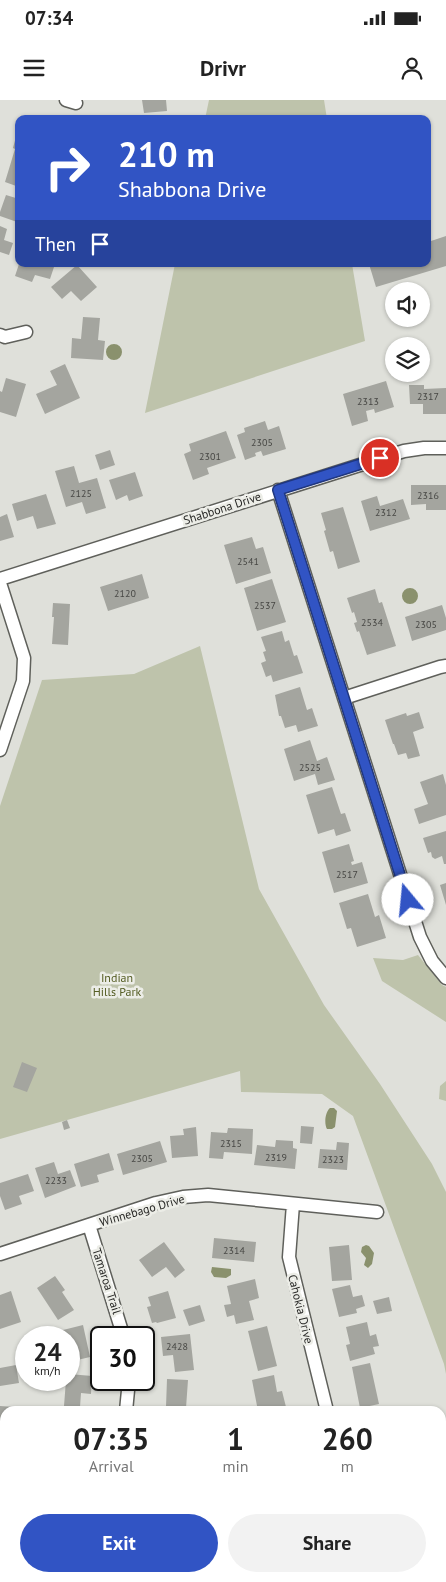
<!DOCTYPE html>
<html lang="en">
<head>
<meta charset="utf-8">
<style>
	:root { --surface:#fff; --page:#f2f2f2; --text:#222; --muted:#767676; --accent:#3154c4 }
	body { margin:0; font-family:"PT Sans",sans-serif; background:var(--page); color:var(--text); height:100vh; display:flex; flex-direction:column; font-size:19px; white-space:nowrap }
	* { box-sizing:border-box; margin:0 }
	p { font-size:16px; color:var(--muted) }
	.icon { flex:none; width:28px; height:28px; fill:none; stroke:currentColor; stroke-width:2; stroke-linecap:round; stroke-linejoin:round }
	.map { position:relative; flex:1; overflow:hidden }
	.details { position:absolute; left:0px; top:1306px; width:446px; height:176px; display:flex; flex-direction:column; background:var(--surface); border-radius:15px 15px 0 0; box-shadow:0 1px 4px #0004 }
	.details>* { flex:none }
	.top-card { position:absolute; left:15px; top:15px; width:416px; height:152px; border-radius:10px; box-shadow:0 1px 4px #0004; background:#3154c4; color:#fff; overflow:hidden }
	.fabs { position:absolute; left:385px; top:182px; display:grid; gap:10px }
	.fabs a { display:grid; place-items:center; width:45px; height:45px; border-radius:50%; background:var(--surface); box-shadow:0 1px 4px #0004; font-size:25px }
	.speed { position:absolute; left:15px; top:1226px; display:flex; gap:10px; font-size:25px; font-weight:700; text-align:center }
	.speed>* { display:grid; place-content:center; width:65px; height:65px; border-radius:50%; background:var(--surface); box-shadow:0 1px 4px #0004; line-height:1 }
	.speed small { font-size:12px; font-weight:400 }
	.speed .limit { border:2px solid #111; border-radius:8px; background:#fff; color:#111 }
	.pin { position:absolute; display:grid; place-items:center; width:42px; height:42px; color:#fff; margin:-21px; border:2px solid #fff; border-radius:50%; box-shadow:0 1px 5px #0007 }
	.me { position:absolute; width:55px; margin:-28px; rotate:343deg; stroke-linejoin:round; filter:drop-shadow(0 0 4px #0008) }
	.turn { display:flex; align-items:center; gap:18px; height:105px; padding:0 20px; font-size:22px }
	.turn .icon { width:65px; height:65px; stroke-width:2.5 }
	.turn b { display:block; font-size:35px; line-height:42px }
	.then { display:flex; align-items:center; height:48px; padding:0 20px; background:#0003; gap:10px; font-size:19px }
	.eta { display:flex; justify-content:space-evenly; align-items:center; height:85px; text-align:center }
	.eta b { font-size:30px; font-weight:700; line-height:35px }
	.action { display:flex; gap:10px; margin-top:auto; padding:10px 20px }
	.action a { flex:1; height:58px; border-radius:30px; background:var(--accent); color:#fff; font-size:20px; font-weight:700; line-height:58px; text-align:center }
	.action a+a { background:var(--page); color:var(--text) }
	.status { display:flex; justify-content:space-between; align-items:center; height:35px; padding:0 25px; background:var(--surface); direction:ltr }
	.status svg { height:14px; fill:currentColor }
	header { display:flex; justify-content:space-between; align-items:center; height:65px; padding:0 20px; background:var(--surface); font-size:22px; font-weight:700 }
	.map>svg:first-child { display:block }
	.green { fill:#bec3ab }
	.water { fill:#8a916d }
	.building { fill:#a4a59f }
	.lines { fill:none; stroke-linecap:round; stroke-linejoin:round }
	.minor-casing { stroke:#5f605b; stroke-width:15 }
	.minor { stroke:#fff; stroke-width:12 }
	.route-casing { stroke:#20377f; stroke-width:12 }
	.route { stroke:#3154c4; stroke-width:9 }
	.labels { text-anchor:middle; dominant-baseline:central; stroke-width:5; stroke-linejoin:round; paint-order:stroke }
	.number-label { font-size:10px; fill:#474744 }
	.street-label { font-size:12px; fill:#282826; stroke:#ecede7 }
	.park-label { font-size:12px; fill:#555d24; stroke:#ecede7 }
</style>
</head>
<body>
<div class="status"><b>07:34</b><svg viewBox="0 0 49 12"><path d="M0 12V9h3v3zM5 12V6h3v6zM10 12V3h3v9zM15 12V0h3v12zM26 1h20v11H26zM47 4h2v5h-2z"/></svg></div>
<header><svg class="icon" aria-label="menu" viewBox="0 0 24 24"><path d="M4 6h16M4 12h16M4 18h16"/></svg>Drivr<svg class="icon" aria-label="person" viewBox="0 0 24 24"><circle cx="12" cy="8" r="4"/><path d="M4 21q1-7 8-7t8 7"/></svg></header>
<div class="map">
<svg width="446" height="1482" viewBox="0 0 446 1482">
	<rect width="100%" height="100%" fill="#dfe0da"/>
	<path class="green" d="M209,0H324L327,19H205Z
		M175,164H352L365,241L145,313Z
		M200,546L259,789L324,905L380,984L432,1064L446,1092V1274L444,1264L353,1016L322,994L241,992L240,971L0,1039V706L42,580L134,574Z
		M418,855L442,885L446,887V922L382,881L373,858L403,860Z
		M446,981V1001L439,999L440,986Z"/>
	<path class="water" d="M106 252a8 8 0 1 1 16 0a8 8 0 1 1-16 0Z
		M402 496a8 8 0 1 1 16 0a8 8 0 1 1-16 0Z
		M330,1008H334L337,1011L335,1027L332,1029H327C324,1024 325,1012 330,1008Z
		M366,1145L369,1146L374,1153L372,1164L368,1168L364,1165L366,1158L361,1152L362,1147Z
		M212,1167L231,1169V1175L226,1178L214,1177L211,1172Z"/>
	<path class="building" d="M142,0H166L167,11L144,13Z
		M18,29L19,30V87L5,82L15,49L13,48Z
		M6,95L19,99V117L17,122L0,116V112Z
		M0,126L7,129L4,140L13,143L9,155L0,152Z
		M446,136V166L376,187L369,164H428V142Z
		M19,164H55L50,179L35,175L32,182L15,176Z
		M77,165L97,187L81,201L71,191L62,199L51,187Z
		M83,217L100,218L98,240L105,241L103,260L71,258L72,238L81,239Z
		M65,264L80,298L45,314L36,294L57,285L50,271Z
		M6,278L26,284L16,317L0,312V291L2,292Z
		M386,281L394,307L375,313L374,309L366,311L368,321L352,326L343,294Z
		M409,285H424V289L446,288V314H423V304H410Z
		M265,321L268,330L279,326L286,349L263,356L261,351L255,353L256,356L245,360L237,335L245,332L244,328Z
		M226,331L236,358L207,368L209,374L193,380L184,354L191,351L189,344Z
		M110,350L115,365L100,370L95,355Z
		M74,366L79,383L97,378L106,408L86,414L82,402L66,407L55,371Z
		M135,372L143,396L129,401L127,395L116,400L109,380Z
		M411,385H446V410H426V404L411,405Z
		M46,394L56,424L37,429L33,416L17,421L12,404Z
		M377,396L380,406L403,399L410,419L370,431L361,401Z
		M343,407L360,462L338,469L333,451L330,452L324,431L326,430L321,413Z
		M7,414L14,437L0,441V417Z
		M252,437L256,449L263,447L271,473L236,484L224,445Z
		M142,474L149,498L108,511L100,487Z
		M272,479L286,522L257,531L244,488Z
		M375,489L379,503L382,502L396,546L367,555L359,531L357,532L354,523L357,522L354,512L352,513L347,498Z
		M53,503L70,504L68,545L52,544L54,517H52Z
		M442,505L446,518V530L412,541L405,517Z
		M282,531L285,542L289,540L294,556L297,555L303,573L273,582L271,575L266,577L261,563L266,561L263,552L266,551L261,537Z
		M300,587L307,610L312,608L318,626L298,632L296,625L285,628L281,616H279L275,595Z
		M419,612L424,628L413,632L420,656L408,659L406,653L398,655L394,644H393L385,620L406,613L407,616Z
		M310,640L317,661L327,657L335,680L318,685L315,674L294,681L284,649Z
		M443,674L446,685V715L419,724L414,709L428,704L420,682Z
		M332,687L341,714L345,713L351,731L336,736L334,729L318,734L306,695Z
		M446,731V764H444L442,756L435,759L432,757L431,752L428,753L423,738Z
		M349,744L354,761L351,762L352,765L362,762L368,783L334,793L322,752Z
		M446,783V805L440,785Z
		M368,794L375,817L379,815L386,838L357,847L351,828L347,829L339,803Z
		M22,962L37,968L27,992L13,987Z
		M67,1020L70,1028L64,1030L62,1022Z
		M301,1026L314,1027L312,1044L300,1043Z
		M196,1027L198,1056L172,1058L170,1036L184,1035L183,1029Z
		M228,1028L253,1029L252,1054L224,1052L223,1059L209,1058L211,1032L227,1033Z
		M276,1040L293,1041V1048L297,1049L295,1069L254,1065L257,1045L275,1047Z
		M160,1041L167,1062L123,1075L117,1054Z
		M337,1042L349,1043L347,1070L318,1068L320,1049L336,1050Z
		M109,1053L114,1070L97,1075L99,1082L81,1087L74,1064Z
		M54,1062L58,1074L70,1070L76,1086L45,1098L35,1068Z
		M28,1074L34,1091L19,1096L22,1104L5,1110L0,1096V1083Z
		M214,1138L256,1142L254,1162L212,1158Z
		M164,1142L185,1170L175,1178L166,1167L152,1177L139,1160Z
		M349,1145L352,1180L332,1181L329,1147Z
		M55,1176L65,1190L62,1192L74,1210L58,1220L37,1188Z
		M255,1179L259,1198L249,1201L254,1220L236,1224L234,1215L227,1217L224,1205L231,1204L227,1186Z
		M350,1185L353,1197L362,1195L365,1206L356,1209L357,1213L339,1217L332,1189Z
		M11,1191L21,1222L0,1229V1195Z
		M168,1191L176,1218L157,1223L156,1222L152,1223L147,1207L151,1206L148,1197Z
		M389,1197L392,1211L377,1214L373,1201Z
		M200,1205L205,1221L189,1226L183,1210Z
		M367,1222L370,1236L376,1234L379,1246L373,1247L375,1254L350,1261L346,1245L350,1244L346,1227Z
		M83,1225L90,1257L69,1262V1238H60L59,1231Z
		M267,1226L277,1266L258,1271L248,1231Z
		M190,1234L194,1270L175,1272L173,1255L163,1256L161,1237Z
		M370,1263L379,1304L360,1308L352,1267Z
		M16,1265L19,1283L0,1286V1268Z
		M69,1274L92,1276L91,1294L81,1293L80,1307L64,1306L66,1280H69Z
		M274,1275L277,1292L282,1291L286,1307L266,1311H258L252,1280Z
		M167,1279L188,1280L186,1308L166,1307Z
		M0,1306L15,1307V1311H5V1336H0Z
		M5,1415V1433L0,1435V1416Z
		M47,1478H69V1482H47Z
		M145,1478H171V1482H144Z
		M242,1478H260V1481L242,1479Z"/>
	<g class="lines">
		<g class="minor-casing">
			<path id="minor" d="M66,0L76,3
				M0,235L5,237L26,232
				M278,390L420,837L432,861L446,878
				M0,479L404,351L424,348H446
				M0,483L24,558L23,581L0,650
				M344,598L440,567L446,566
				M293,1104L289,1157L327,1311
				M89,1125L124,1238
				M0,1154L156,1103L183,1097L208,1095L377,1112
				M126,1311L129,1280
				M0,1375L5,1374
				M104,1482V1478
				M334,1482L335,1478"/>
		</g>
		<use href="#minor" class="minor"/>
	</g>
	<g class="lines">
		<g class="route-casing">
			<path id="route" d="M380,358L278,390L408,800"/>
		</g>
		<use href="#route" class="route"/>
	</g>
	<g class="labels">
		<g class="number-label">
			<text x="428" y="296">2317</text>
			<text x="368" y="301">2313</text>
			<text x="262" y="342">2305</text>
			<text x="210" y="356">2301</text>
			<text x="81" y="393">2125</text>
			<text x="428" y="395">2316</text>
			<text x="386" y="412">2312</text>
			<text x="248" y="461">2541</text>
			<text x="125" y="493">2120</text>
			<text x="265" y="505">2537</text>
			<text x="372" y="522">2534</text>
			<text x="426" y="524">2305</text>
			<text x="310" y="667">2525</text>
			<text x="347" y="774">2517</text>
			<text x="231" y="1043">2315</text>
			<text x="276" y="1057">2319</text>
			<text x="142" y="1058">2305</text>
			<text x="333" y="1059">2323</text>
			<text x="56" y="1080">2233</text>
			<text x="234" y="1150">2314</text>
			<text x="177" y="1246">2428</text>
		</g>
		<g class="street-label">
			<text transform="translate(222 408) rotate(-18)">Shabbona Drive</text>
			<text transform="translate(142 1110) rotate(-16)">Winnebago Drive</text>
			<text transform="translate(107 1181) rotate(72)">Tamaroa Trail</text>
			<text transform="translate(301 1209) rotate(76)">Cahokia Drive</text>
		</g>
		<g class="park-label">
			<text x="117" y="877">Indian<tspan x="117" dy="14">Hills Park</tspan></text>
		</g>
	</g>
</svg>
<div class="fabs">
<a><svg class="icon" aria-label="sound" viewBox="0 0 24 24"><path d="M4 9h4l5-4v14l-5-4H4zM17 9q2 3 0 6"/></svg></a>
<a><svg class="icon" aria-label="layers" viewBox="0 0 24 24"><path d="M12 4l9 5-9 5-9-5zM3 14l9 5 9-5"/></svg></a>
</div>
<div class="speed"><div>24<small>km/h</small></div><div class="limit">30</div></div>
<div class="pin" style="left:380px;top:358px;background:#d93025"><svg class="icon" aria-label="arrive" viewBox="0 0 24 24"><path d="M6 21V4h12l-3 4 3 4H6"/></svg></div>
<svg class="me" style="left:408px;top:800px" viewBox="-20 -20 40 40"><circle r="19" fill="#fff"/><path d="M0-13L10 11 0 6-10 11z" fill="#3154c4"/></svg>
<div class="top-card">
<div class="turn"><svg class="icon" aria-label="right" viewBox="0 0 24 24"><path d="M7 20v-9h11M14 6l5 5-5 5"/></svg><div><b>210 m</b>Shabbona Drive</div></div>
<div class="then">Then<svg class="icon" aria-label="arrive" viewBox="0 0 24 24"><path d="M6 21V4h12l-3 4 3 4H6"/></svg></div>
</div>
<section class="details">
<div class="eta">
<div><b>07:35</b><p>Arrival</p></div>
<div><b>1</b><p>min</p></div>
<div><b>260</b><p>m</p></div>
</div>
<div class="action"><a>Exit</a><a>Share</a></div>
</section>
</div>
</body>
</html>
